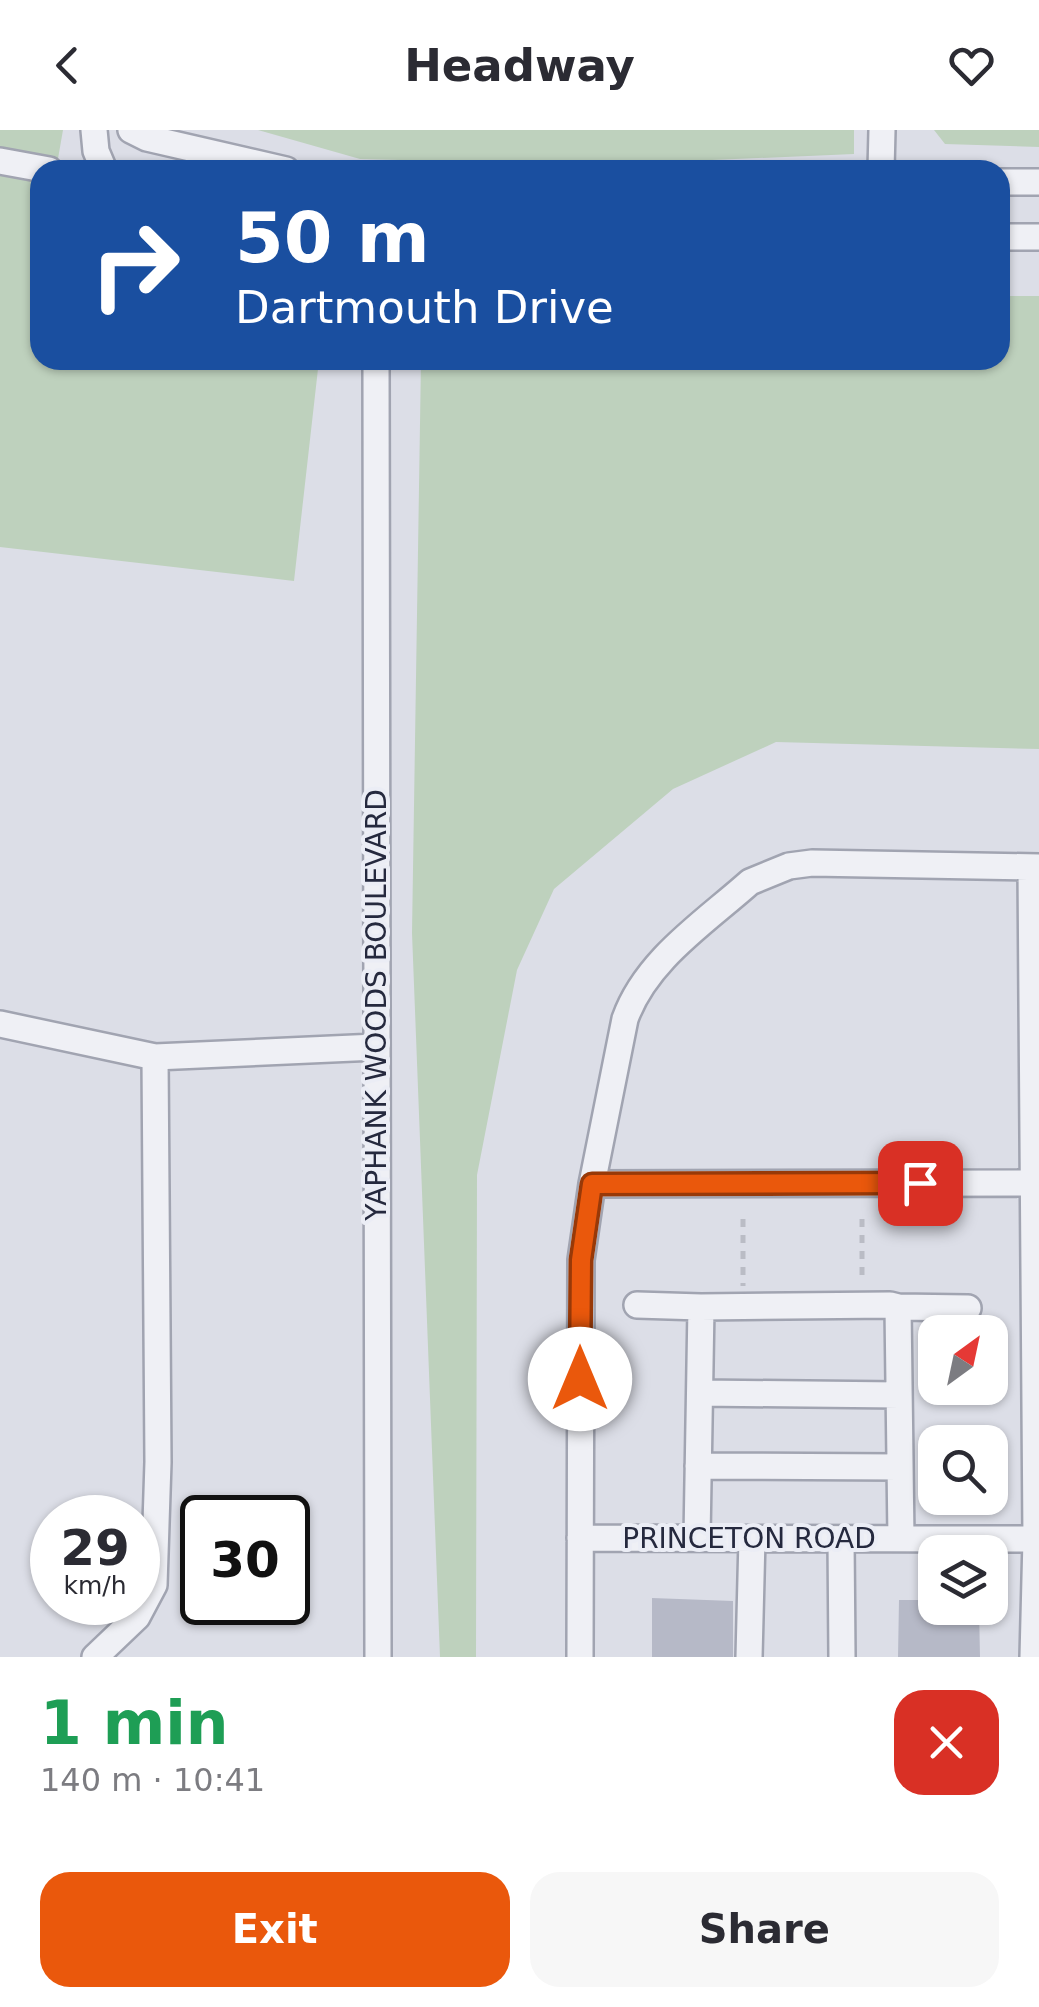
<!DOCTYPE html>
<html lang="en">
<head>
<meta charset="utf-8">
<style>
	:root { --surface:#fff; --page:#f7f7f7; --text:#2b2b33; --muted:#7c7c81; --accent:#ea580c }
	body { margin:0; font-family:"DejaVu Sans",sans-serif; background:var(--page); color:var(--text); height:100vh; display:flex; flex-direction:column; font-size:38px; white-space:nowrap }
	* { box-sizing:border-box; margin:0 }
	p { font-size:32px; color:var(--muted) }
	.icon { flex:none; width:55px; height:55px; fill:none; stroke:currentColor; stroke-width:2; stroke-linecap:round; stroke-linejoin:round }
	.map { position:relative; height:1527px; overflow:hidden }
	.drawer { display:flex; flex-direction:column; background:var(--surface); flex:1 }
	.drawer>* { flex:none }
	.guide { position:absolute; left:30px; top:30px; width:980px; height:210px; border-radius:30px; box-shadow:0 2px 8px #0004; background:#1a4fa0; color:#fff; overflow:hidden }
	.needle { width:65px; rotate:33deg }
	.tools { position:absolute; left:918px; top:1185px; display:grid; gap:20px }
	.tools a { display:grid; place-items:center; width:90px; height:90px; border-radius:20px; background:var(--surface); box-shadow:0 2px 8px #0004; font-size:50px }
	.speed { position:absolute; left:30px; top:1365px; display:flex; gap:20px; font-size:50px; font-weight:700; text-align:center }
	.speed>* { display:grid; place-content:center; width:130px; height:130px; border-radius:50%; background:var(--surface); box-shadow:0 2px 8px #0004; line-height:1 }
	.speed small { font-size:25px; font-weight:400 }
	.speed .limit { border:5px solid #111; border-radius:15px; background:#fff; color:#111 }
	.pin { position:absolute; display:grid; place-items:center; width:85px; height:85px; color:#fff; margin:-42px; border-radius:20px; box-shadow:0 5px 15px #0006 }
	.me { position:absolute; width:110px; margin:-55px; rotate:0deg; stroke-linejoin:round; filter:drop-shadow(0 0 8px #0008) }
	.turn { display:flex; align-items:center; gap:35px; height:210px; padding:0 40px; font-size:45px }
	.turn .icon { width:130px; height:130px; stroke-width:2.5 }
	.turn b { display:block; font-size:70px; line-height:85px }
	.round { display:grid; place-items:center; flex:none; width:105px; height:105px; border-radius:30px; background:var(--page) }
	.summary { display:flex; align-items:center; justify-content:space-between; height:170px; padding:0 40px }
	h1 { font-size:60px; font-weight:700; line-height:75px; color:#1e9e55 }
	.action { display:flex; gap:20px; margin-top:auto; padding:20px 40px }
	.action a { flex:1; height:115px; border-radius:30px; background:var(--accent); color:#fff; font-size:40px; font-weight:700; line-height:115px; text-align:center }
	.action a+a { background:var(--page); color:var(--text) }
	header { display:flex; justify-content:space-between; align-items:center; height:130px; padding:0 40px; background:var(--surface); font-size:45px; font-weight:700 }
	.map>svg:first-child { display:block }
	.green { fill:#bed1bd }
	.building { fill:#b6b9c7 }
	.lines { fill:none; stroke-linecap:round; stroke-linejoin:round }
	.minor-casing { stroke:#a1a4b1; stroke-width:30 }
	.path { stroke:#babcc5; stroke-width:5; stroke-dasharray:8 8; stroke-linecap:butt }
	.minor { stroke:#eff0f5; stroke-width:25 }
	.route-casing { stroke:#983908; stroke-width:25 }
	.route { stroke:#ea580c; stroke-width:18 }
	.labels { text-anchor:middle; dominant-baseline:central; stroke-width:8; stroke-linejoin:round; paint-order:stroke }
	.street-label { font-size:28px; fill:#25293e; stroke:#ebedf5 }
</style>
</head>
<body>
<header><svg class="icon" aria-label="back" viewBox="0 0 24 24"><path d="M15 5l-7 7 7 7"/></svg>Headway<svg class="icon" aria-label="heart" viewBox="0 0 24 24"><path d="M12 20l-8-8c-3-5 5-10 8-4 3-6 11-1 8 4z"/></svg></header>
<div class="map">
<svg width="1039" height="1527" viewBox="0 0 1039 1527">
	<rect width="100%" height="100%" fill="#dcdee7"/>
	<path class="green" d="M0,0H63L56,40H40V230H319L294,451L0,417Z
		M258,0H854V24L596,35L360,29Z
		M934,0H1039V17L945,14Z
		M1000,166H1039V619L776,612L673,659L554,759L517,840L477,1045L476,1527H440L412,803L421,230H1000Z"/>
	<path class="building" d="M652,1468L733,1471V1527H652Z
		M899,1470H935V1478H979L980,1527H898Z"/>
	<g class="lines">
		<g class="minor-casing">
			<path id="minor" d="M94,0L96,21L104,40
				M131,0L147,8L286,40
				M0,31L49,40
				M881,40L882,0
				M1000,52H1039
				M1000,107H1039
				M376,230L378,1527
				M1031,737L1036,1409L1033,1527
				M0,894L155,927L376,917
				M592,1054L1039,1053
				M637,1175L701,1177
				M898,1177L968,1178
				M700,1263L899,1265
				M698,1336L900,1337
				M580,1408L1039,1409
				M697,1408L701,1177L890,1175L898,1177L901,1409
				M841,1409L842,1527
				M95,1527L137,1487L154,1455L158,1332L155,927
				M580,1527L581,1130L592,1054L625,889C646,830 704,793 750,752L789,736L812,733L1039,737
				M749,1527L752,1408"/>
		</g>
		<path class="path" d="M743,1089V1156
			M862,1089V1151"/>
		<use href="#minor" class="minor"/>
	</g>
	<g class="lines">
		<g class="route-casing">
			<path id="route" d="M580,1249L581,1130L592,1054L920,1053"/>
		</g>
		<use href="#route" class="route"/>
	</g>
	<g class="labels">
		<g class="street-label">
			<text transform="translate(376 875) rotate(-90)">YAPHANK WOODS BOULEVARD</text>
			<text x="749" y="1408">PRINCETON ROAD</text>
		</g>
	</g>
</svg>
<div class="tools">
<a><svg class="needle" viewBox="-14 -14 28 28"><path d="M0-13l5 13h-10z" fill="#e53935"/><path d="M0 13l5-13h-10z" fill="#7c7c81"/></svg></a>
<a><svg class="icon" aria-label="search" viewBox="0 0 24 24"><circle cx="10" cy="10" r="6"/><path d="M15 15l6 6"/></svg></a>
<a><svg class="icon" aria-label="layers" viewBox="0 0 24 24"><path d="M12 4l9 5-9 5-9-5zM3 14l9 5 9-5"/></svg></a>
</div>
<div class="speed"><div>29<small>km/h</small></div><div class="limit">30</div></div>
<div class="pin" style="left:920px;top:1053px;background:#d93025"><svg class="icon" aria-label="arrive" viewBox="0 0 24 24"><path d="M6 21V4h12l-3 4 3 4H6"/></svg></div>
<svg class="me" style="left:580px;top:1249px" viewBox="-20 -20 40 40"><circle r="19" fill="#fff"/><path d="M0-13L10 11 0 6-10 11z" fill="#ea580c"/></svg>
<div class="guide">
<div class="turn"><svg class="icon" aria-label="right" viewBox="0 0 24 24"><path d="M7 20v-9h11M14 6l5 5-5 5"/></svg><div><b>50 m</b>Dartmouth Drive</div></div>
</div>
</div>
<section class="drawer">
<div class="summary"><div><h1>1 min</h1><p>140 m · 10:41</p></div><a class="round" style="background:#d93025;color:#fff"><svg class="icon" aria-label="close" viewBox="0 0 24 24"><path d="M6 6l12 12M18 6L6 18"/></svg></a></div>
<div class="action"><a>Exit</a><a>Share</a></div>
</section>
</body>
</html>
